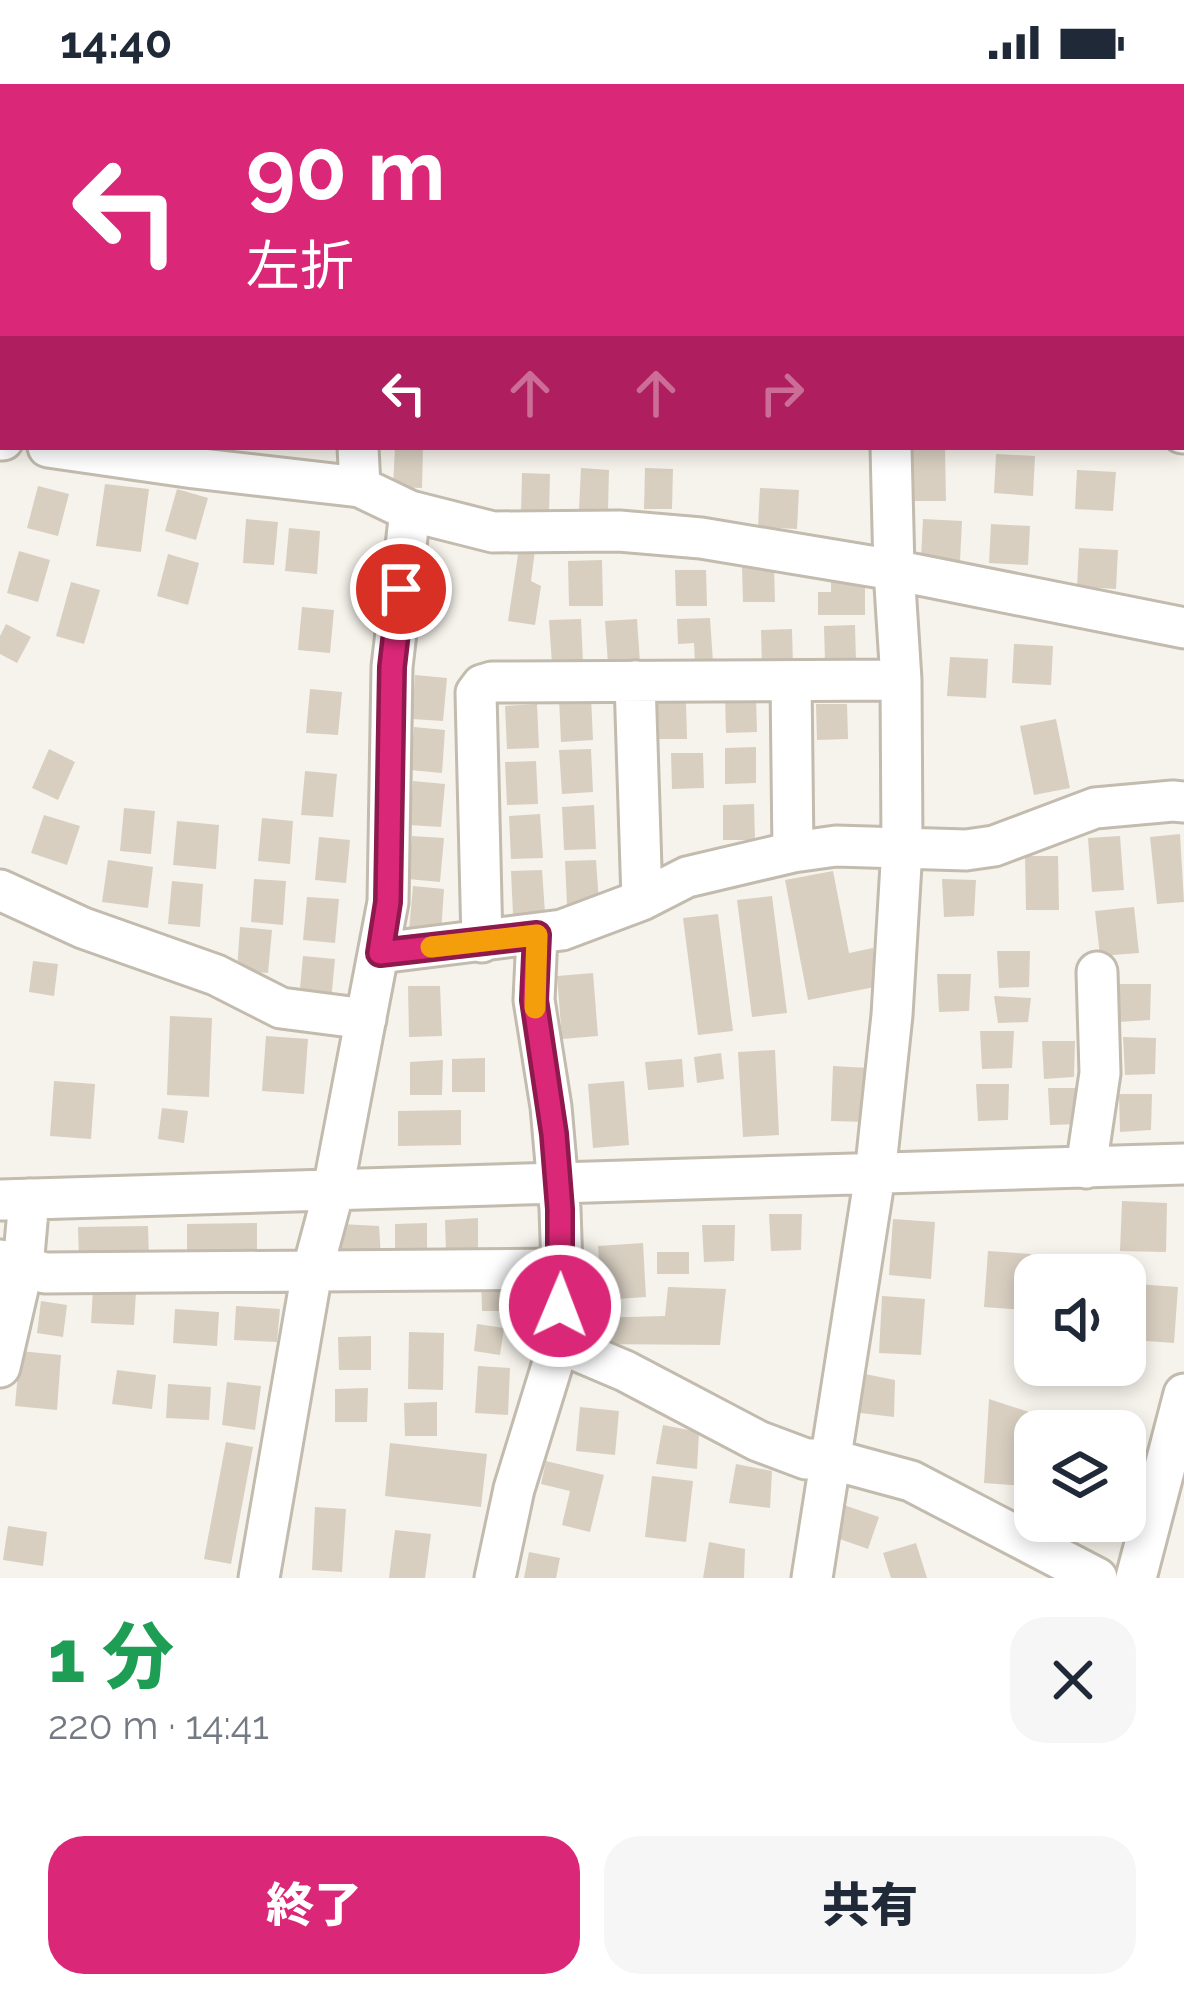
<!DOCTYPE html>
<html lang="ja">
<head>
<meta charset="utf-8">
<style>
	:root { --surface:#fff; --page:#f6f6f7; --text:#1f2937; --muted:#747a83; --accent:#db2777 }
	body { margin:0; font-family:Raleway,"Noto Sans JP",sans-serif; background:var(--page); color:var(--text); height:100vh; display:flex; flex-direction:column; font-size:45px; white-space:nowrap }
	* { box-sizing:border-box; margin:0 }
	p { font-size:39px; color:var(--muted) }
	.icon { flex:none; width:66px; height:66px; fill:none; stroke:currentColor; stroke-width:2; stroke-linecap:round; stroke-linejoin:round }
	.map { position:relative; height:1494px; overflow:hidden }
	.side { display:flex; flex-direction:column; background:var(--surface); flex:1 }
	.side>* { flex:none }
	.hud { position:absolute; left:0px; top:0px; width:1185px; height:366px; box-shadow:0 6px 18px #0003; background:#db2777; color:#fff; overflow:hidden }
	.buttons { position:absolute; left:1014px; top:1170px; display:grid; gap:24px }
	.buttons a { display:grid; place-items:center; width:132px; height:132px; border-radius:24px; background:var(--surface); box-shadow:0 6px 18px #0003; font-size:60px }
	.pin { position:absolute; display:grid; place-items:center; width:102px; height:102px; color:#fff; margin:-51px; border:6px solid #fff; border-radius:50%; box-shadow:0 3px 12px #0007 }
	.me { position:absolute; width:132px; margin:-66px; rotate:1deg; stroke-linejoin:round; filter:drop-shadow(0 0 9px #0008) }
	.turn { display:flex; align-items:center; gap:42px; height:252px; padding:0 48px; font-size:54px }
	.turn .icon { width:156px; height:156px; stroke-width:2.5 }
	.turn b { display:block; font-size:84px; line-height:102px }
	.lanes { display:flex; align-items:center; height:114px; padding:0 48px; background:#0003; justify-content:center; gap:60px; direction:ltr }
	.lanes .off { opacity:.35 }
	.round { display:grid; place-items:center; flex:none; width:126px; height:126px; border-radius:36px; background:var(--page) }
	.overview { display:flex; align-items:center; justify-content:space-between; height:204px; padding:0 48px }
	h1 { font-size:72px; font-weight:800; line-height:90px; color:#1e9e55 }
	.primary-button { display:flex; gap:24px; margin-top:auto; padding:24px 48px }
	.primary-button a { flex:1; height:138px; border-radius:36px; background:var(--accent); color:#fff; font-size:48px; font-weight:800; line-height:138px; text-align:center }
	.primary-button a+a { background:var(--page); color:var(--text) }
	.status { display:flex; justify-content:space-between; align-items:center; height:84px; padding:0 60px; background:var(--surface); direction:ltr }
	.status svg { height:33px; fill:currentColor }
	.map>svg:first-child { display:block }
	.building { fill:#d8cfc1 }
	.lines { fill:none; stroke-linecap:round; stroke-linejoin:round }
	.minor-casing { stroke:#c2bbae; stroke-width:45 }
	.minor { stroke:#fff; stroke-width:39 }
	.route-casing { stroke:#8e194d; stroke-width:30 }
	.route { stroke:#db2777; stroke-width:21 }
	.slow { stroke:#f59e0b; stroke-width:21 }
</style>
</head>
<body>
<div class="status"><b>14:40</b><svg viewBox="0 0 49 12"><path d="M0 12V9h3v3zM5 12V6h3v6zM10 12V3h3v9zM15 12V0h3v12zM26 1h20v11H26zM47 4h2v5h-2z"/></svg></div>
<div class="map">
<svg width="1184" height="1494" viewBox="0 0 1184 1494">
	<rect width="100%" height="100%" fill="#f6f3ec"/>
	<path class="building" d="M395,363L423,364L422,404L393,403Z
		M910,364H945L946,417H911Z
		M996,370L1035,372L1033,412L994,409Z
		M581,384L609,386L608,426L579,425Z
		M645,384L673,385L672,425H644Z
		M1077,386L1116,388L1113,427L1075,425Z
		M522,389L550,390L549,430L521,429Z
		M105,400L149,405L141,468L96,462Z
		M38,402L69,410L58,452L27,444Z
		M760,404L799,406L797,445L758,443Z
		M177,405L208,414L196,456L165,447Z
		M246,435L278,438L274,481L243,479Z
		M923,435L962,437L960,477L921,474Z
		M991,440L1030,442L1028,481L989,479Z
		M289,444L320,447L317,490L285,487Z
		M519,464L535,466L531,497L541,502L535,541L508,537Z
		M1079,464L1118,466L1116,505L1077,503Z
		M19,467L50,476L38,518L7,509Z
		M168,470L199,479L188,521L157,512Z
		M602,476L603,522H569L568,477Z
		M774,482L775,518H743L742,483Z
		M675,486H706L707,522H676Z
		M831,491H865V531H818V508H831Z
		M71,498L100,506L84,560L56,552Z
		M302,523L334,526L330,569L298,566Z
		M710,534L713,578L695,579L694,559L678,560L677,535Z
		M581,535L583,578L552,580L549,536Z
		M637,535L640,579L608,580L605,537Z
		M6,540L31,553L17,579L0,570V552Z
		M855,541L856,577L825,578L824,542Z
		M792,545L793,581L762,582L761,546Z
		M1014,560L1053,562L1051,601L1012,599Z
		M950,573L988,575L986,614L947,612Z
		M415,591L447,594L443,637L412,635Z
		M310,605L342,608L338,651L306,649Z
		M756,612L757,648L726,649L725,613Z
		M591,613L593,656L561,658L559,614Z
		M655,619H686L687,655H656Z
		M537,620L539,664L507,665L505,622Z
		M816,620H847L848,655L817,656Z
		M1056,635L1070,704L1034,711L1020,642Z
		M414,643L445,646L442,689L410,686Z
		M756,663V699L725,700V664Z
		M49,665L75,678L58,716L32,704Z
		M591,665L593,708L562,710L559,666Z
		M671,669H703L704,704L672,705Z
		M536,677L538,720L507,721L505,678Z
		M305,687L337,690L333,733L301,731Z
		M413,697L445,700L441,743L409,741Z
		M754,720L755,756H723V721Z
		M594,721L596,765L564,766L562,723Z
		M124,724L155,727L151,770L120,767Z
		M540,730L543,774L511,775L509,732Z
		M44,731L80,742L67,781L31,769Z
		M262,734L293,737L290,780L258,777Z
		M177,737L219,741L216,785L173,781Z
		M1180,750L1184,818L1157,820L1150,753Z
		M412,752L444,754L440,798L408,795Z
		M1120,752L1124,806L1092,808L1088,754Z
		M319,753L350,756L346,799L315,796Z
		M1025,772H1058L1059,826H1026Z
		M108,776L153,783L148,824L102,818Z
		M596,776L599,819L567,821L565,777Z
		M542,786L545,829L513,831L511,787Z
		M833,787L849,869L873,864L880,902L808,916L785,796Z
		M254,795L286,797L283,841L251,838Z
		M942,795L976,796L974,832L944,833Z
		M172,797L203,800L200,843L168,840Z
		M413,802L444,805L441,849L409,846Z
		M772,812L787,929L752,933L737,816Z
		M307,813L339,815L335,859L303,856Z
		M1134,823L1139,869L1100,872L1095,827Z
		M718,830L733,947L698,951L683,834Z
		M240,843L272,846L268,889L237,886Z
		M997,867H1030L1029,903L999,904Z
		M303,872L335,875L331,918L299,915Z
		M33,877L58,880L54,912L29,908Z
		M593,889L598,952L562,955L557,892Z
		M937,890H971L969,927L939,928Z
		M1117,900H1151L1150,936L1119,938Z
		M408,902H440L442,952L409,953Z
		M994,912L1031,914L1028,938L998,939Z
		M170,932L212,934L209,1013L167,1011Z
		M980,947H1014L1012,984L982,985Z
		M266,952L308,955L304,1010L262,1007Z
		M1123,953L1156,954L1155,990L1125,991Z
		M1042,957H1075L1074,993L1044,995Z
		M775,966L779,1051L743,1053L738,968Z
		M721,969L724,995L697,999L694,973Z
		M485,974V1008H452V975Z
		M682,975L684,1003L648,1006L645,978Z
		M443,976L442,1011H410V978Z
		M833,982L869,984L867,1038L831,1037Z
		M54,997L95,1000L91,1055L50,1052Z
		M624,997L629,1061L593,1064L588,1000Z
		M976,1000H1009L1008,1036L978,1037Z
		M1048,1004H1082L1080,1040L1050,1041Z
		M1119,1010H1152L1151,1046L1120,1048Z
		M162,1024L188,1027L184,1059L158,1055Z
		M461,1026V1061L398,1062V1027Z
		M1122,1117L1167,1119L1166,1168L1120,1167Z
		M769,1130H802L801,1166L771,1167Z
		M478,1134V1169H446L445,1136Z
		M893,1135L935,1138L931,1195L889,1191Z
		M257,1139V1172L187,1173V1140Z
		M427,1139V1173H395V1140Z
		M340,1140L379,1142L381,1173H341Z
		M702,1141H735L734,1177L704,1178Z
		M148,1142L149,1175L79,1176L78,1143Z
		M643,1159L646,1213L602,1216L598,1162Z
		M988,1167L1031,1170L1026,1226L984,1223Z
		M657,1168H689V1190H657Z
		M481,1193H515V1227H482Z
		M1136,1200L1178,1203L1174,1259L1132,1256Z
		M668,1203L726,1205L720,1261L590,1260L593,1234L665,1232Z
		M93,1205L136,1208L134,1241L91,1239Z
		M882,1212L925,1215L921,1271L879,1269Z
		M41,1217L67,1221L63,1253L37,1249Z
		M236,1222L280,1225L277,1258L234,1256Z
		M175,1225L219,1228L217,1262L173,1259Z
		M477,1240L504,1244L500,1271L474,1267Z
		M409,1248L444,1249L443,1306L408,1305Z
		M371,1252V1286H339L338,1253Z
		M20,1267L61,1271L57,1326L15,1322Z
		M1047,1281H1090L1089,1295L1047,1292Z
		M478,1282L510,1284L508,1331L475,1329Z
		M117,1286L156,1291L152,1325L112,1320Z
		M860,1289L895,1296L894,1333L852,1328Z
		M227,1298L261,1302L255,1346L222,1341Z
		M168,1300L211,1303L209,1336L166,1334Z
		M368,1304L367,1338H335V1305Z
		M989,1315L1029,1328L1024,1402L984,1399Z
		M437,1318V1352H405L404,1319Z
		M580,1323L619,1327L615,1371L576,1367Z
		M663,1341L699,1348L697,1385L656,1380Z
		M226,1358L253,1363L231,1480L204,1475Z
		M390,1359L487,1370L481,1423L385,1412Z
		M546,1377L604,1391L590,1448L562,1441L570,1407L541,1400Z
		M736,1380L772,1387L770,1424L729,1419Z
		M652,1392L693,1397L686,1458L645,1453Z
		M844,1421L879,1433L868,1465L834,1453Z
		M315,1423L346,1425L342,1488L312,1486Z
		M1055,1437H1097L1096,1455L1054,1452Z
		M8,1442L47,1448L43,1482L3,1476Z
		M395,1446L431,1450L425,1494H389Z
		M709,1458L745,1465L744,1494H703Z
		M916,1459L927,1494H891L883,1469Z
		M529,1468L560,1474L556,1494H524Z"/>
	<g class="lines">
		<g class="minor-casing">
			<path id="minor" d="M333,0V3
				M876,0V3
				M0,130H3
				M1182,173L1184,174
				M1182,349H1184
				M0,356H3
				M48,363L194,384L360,403L410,427L493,448L619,447L701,454L894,486L1184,544
				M358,363L360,403
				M635,597L642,816
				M791,597L793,768
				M0,806L83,844L216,891L281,924L366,935
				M482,858L476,609L482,601L492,598L901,596
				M380,869L562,846L642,816L687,793L793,768L836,762L966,766L994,762L1095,724L1173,717L1184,718
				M1086,1084L1100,989L1097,888
				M0,1116L1184,1080
				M0,1176L45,1189L562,1185
				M559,1259L625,1287L758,1357L806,1375H830L911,1397L1097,1494
				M0,1283L23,1183L29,1115
				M259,1494L312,1188L330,1121L388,818L392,583L410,427
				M495,1494L514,1405L559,1259L562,1185L560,1125L551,1023L534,916L537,851
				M812,1494L875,1091L892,931L902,764L901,596L894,486L891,363
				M1136,1494L1184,1310"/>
		</g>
		<use href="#minor" class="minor"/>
	</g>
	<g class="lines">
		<g class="route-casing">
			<path id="route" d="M401,505L392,583L388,818L380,869L537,851L534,916L554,1050L560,1125V1222"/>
		</g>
		<use href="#route" class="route"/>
		<path class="slow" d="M431,863L537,851L535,924"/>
	</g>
</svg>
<div class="buttons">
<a><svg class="icon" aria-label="sound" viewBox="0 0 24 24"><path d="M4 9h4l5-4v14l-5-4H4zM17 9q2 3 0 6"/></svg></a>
<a><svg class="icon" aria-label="layers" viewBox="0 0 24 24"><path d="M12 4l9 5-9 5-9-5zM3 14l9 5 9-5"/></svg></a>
</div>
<div class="pin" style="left:401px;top:505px;background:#d93025"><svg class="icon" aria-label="arrive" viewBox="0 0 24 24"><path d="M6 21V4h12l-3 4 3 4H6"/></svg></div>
<svg class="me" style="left:560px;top:1222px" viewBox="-20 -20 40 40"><circle r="17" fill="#db2777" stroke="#fff" stroke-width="3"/><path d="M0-11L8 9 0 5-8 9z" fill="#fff"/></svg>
<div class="hud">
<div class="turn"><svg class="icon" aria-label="left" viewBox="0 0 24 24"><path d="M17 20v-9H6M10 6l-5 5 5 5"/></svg><div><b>90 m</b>左折</div></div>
<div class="lanes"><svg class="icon" aria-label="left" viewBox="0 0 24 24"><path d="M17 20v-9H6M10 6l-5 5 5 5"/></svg><svg class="icon off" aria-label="ahead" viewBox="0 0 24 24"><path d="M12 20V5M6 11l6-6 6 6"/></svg><svg class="icon off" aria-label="ahead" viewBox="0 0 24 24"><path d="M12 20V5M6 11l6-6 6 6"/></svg><svg class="icon off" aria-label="right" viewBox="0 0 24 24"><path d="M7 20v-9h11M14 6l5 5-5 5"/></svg></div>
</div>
</div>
<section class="side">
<div class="overview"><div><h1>1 分</h1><p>220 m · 14:41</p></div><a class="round"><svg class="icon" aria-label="close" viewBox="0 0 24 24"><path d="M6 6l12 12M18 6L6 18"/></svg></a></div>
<div class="primary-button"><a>終了</a><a>共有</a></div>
</section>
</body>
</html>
